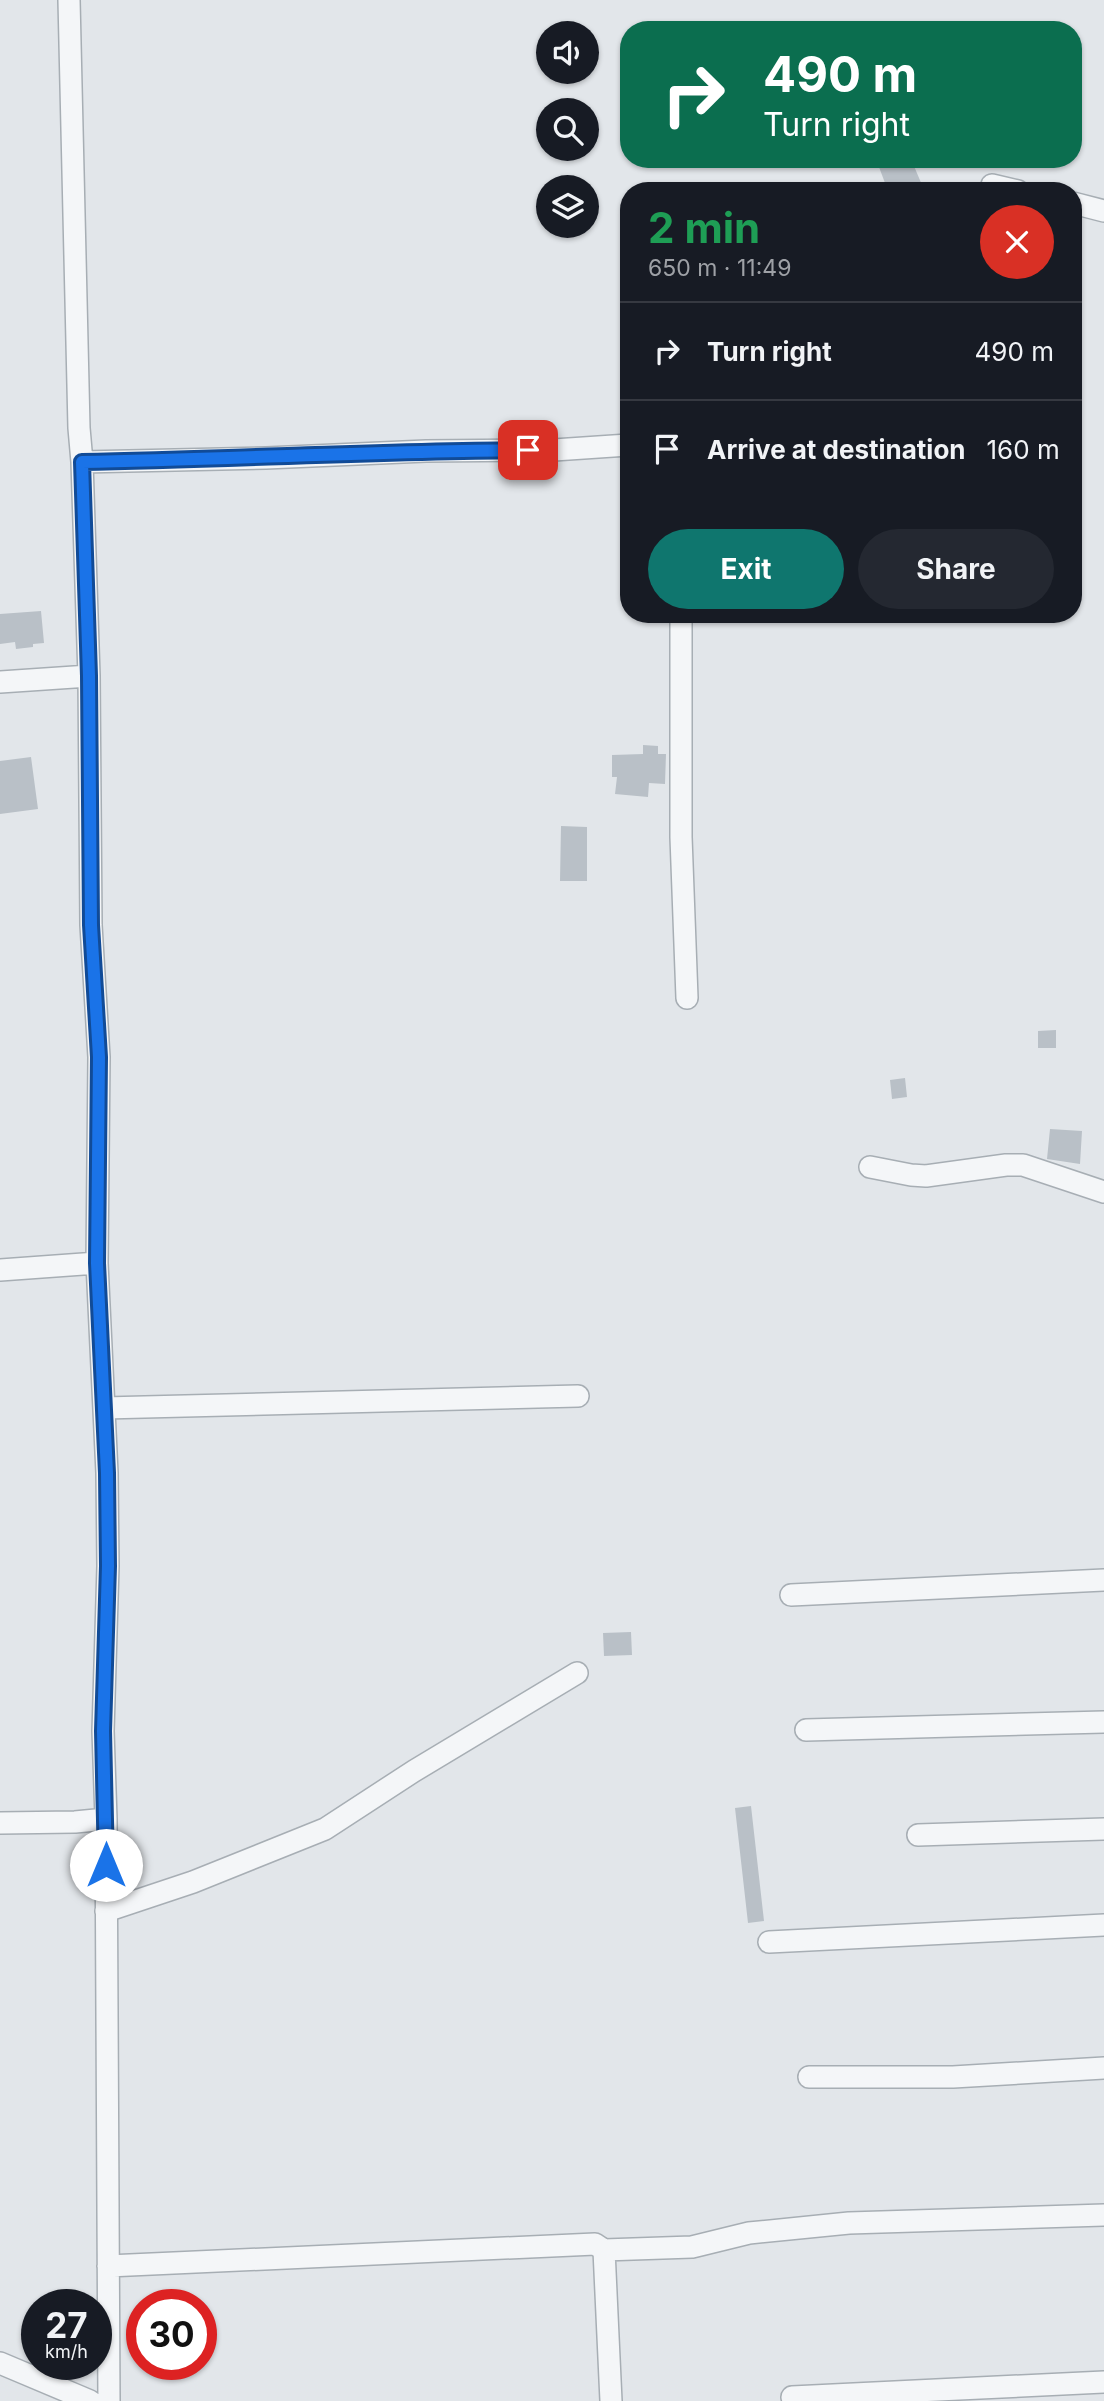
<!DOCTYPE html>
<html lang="en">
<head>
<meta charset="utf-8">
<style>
	:root { --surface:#171b24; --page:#242831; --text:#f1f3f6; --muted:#9ea1a6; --line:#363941; --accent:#0f766e }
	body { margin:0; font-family:Inter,sans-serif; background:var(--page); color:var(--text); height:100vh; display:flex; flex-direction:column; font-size:26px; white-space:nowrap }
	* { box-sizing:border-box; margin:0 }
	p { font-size:23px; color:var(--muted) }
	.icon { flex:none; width:38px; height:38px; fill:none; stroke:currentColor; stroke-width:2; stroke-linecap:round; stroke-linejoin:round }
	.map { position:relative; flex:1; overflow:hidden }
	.drawer { position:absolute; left:620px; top:182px; width:462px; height:441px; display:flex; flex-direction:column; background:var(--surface); border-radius:28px; box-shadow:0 2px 5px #0004 }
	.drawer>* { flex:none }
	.banner { position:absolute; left:620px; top:21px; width:462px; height:147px; border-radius:28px; box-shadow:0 2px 5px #0004; background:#0b6e4f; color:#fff; overflow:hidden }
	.tools { position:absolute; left:536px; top:21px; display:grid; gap:14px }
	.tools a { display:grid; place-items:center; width:63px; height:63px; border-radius:50%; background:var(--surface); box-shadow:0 2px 5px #0004; font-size:35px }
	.speed { position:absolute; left:21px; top:2289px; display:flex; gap:14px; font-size:35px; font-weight:700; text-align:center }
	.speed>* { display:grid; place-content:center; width:91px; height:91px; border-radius:50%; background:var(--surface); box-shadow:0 2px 5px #0004; line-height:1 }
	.speed small { font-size:18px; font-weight:400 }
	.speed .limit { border:10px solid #d22; background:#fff; color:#111 }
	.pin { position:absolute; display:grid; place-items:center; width:60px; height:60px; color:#fff; margin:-30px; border-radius:14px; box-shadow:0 4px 10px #0006 }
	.me { position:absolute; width:77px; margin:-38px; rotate:0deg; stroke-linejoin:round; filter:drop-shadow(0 0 5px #0008) }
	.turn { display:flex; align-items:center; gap:24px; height:147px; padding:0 28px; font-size:32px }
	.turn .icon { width:91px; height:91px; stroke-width:2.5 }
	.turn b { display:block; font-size:49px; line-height:60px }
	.round { display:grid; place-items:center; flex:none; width:74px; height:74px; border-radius:37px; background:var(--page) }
	.summary { display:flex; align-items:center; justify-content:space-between; height:119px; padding:0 28px }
	h1 { font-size:42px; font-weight:700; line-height:52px; color:#1e9e55 }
	.cta { display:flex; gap:14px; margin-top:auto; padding:14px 28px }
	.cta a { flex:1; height:80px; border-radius:42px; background:var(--accent); color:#fff; font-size:28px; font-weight:700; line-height:80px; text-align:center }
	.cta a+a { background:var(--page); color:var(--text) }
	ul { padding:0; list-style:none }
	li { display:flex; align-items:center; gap:21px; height:98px; padding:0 28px; border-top:2px solid var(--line) }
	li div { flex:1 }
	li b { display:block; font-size:26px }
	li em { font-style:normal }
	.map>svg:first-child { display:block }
	.building { fill:#b9c0c7 }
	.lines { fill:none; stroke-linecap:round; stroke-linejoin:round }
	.minor-casing { stroke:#a7aeb4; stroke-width:24 }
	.minor { stroke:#f4f6f8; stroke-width:21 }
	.route-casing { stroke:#114b97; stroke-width:18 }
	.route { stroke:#1a73e8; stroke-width:12 }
</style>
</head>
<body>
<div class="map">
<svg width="1104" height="2401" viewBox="0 0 1104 2401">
	<rect width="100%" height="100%" fill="#e2e6ea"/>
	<path class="building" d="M876,159H911L922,185L908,191H888Z
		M41,611L44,643L33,644V647L16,649L15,642L0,644V614Z
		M643,745L658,746V754H666L665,784L649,783L648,797L615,794L617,777H612V755L643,754Z
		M31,757L38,809L0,814V761Z
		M561,826L587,827V881H560Z
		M1056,1030V1048H1038V1031Z
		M905,1078L907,1097L892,1099L890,1080Z
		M1050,1129L1082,1131L1080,1164L1047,1159Z
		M631,1632L632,1655L604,1656L603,1633Z
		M751,1806L764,1921L748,1923L735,1808Z"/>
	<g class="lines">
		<g class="minor-casing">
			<path id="minor" d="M69,0L79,428L82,462L89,676L91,925L99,1057L97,1263L107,1473L108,1566L103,1731L106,1819L109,2401
				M992,185L1018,191
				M1073,203L1104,211
				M82,462L266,458L426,451L554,450L628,445
				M681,614V837L687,998
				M0,682L89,676
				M870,1167L911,1175L926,1176L1006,1165H1023L1104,1192
				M0,1270L97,1263
				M104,1408L578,1396
				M791,1595L1104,1580
				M806,1730L1104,1722
				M0,1823L75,1822L106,1819
				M918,1835L1104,1829
				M106,1911L193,1882L325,1829L414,1771L577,1673
				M769,1942L1104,1925
				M809,2077H953L1104,2068
				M604,2250L692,2247L749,2233L849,2223L1104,2215
				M108,2266L595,2244L604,2250L611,2401
				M0,2363L90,2401
				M792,2397L1104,2382"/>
		</g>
		<use href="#minor" class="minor"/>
	</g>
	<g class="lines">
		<g class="route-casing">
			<path id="route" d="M106,1865L103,1731L108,1566L107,1473L97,1263L99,1057L91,925L89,676L82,462C231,459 380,451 528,450"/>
		</g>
		<use href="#route" class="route"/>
	</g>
</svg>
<div class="tools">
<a><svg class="icon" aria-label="sound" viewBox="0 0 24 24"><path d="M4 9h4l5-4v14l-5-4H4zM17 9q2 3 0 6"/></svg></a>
<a><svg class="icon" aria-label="search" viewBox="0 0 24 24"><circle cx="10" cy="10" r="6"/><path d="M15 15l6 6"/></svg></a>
<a><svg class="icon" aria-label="layers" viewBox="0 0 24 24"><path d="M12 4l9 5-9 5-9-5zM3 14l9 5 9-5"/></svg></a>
</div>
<div class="speed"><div>27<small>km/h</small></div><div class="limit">30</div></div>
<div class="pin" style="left:528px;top:450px;background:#d93025"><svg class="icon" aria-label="arrive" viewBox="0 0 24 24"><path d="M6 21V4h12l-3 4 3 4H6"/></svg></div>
<svg class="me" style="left:106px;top:1865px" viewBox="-20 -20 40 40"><circle r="19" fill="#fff"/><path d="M0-13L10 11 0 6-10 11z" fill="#1a73e8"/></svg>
<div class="banner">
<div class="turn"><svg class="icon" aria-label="right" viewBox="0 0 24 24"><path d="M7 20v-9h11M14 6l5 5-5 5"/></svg><div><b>490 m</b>Turn right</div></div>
</div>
<section class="drawer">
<div class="summary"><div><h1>2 min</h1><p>650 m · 11:49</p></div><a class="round" style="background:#d93025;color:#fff"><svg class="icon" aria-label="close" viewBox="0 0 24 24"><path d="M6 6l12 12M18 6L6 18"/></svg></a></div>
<ul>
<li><svg class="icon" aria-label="right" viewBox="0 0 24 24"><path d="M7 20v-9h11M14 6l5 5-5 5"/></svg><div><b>Turn right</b></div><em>490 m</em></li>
<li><svg class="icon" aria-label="arrive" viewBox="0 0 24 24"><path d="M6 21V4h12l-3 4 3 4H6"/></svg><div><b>Arrive at destination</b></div><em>160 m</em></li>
</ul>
<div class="cta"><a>Exit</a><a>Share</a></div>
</section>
</div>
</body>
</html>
